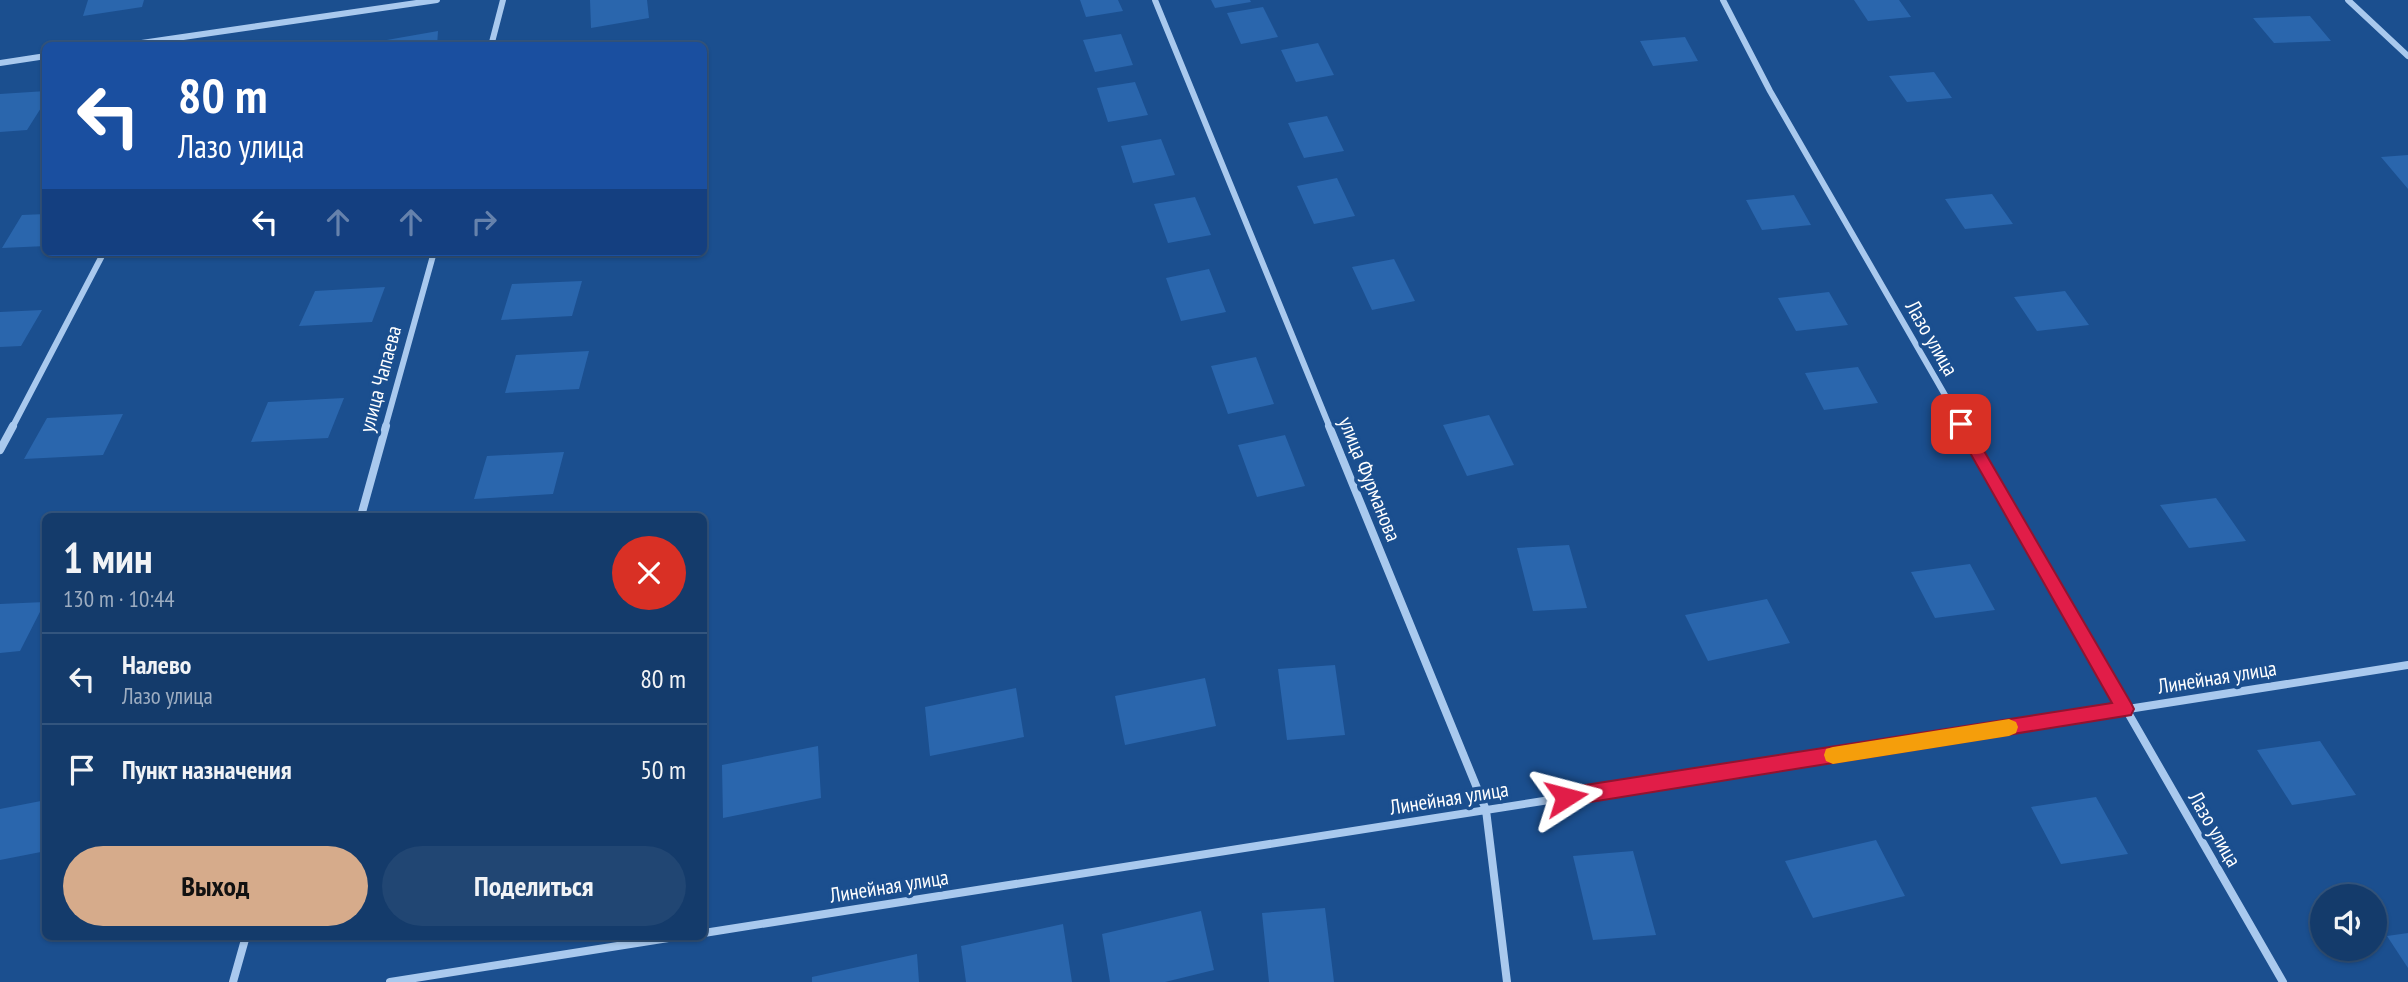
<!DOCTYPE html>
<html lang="ru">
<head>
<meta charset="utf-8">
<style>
	:root { --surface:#143b6b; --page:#214673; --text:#f1f3f6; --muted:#9dadc1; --line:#33557e; --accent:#d6ab8b }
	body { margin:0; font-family:"PT Sans Narrow",sans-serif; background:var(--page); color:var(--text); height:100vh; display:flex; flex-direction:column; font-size:26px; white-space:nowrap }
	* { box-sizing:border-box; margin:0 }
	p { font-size:23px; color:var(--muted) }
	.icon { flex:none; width:38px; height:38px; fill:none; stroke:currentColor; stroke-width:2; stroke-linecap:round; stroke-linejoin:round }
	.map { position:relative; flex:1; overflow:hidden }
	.panel { position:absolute; left:42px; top:513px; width:665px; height:427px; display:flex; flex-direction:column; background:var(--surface); border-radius:10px; box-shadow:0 2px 5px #0004,0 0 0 2px var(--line) }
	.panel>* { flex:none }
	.guide { position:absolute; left:42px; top:42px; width:665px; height:214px; border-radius:10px; box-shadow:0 2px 5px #0004,0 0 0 2px var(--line); background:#1a4fa0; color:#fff; overflow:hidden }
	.buttons { position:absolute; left:2310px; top:884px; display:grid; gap:14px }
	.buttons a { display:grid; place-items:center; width:77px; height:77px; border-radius:50%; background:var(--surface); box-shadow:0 2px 5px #0004,0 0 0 2px var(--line); font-size:35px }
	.pin { position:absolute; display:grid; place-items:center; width:60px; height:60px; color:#fff; margin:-30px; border-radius:14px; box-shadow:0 4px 10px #0006 }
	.me { position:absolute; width:77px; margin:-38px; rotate:81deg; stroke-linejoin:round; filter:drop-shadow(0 0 5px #0008) }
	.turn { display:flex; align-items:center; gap:24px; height:147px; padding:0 21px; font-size:32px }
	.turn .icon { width:91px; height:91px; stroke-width:2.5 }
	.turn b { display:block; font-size:49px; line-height:60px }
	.lanes { display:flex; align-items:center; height:66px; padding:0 21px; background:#0003; justify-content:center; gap:35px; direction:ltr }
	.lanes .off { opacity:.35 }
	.round { display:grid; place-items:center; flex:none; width:74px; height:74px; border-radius:37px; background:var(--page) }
	.summary { display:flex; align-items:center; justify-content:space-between; height:119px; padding:0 21px }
	h1 { font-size:42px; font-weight:700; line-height:52px }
	.cta { display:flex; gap:14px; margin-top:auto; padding:14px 21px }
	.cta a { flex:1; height:80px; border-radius:42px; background:var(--accent); color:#111; font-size:28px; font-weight:700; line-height:80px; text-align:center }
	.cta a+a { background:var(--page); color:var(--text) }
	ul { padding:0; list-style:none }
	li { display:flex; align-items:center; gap:21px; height:91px; padding:0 21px; border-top:2px solid var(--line) }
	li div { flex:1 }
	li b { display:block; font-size:26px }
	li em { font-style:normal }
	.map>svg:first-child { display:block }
	.building { fill:#2a66ad }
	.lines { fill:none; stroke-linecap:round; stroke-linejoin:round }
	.minor-far1 { stroke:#a9c9ee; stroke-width:6 }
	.minor { stroke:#a9c9ee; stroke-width:8 }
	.route { fill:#e11d48; stroke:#92132f; stroke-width:2 }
	.slow { fill:#f59e0b }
	.labels { text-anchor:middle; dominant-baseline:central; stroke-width:7; stroke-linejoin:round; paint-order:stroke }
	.street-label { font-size:21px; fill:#fff; stroke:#1b4f8f }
</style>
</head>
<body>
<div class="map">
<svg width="2408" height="982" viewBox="0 0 2408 982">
	<rect width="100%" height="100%" fill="#1b4f8f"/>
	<path class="building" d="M88,0H144L142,7L83,16Z
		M590,0H647L649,18L591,28Z
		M1080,0H1118L1123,11L1086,17Z
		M1211,0H1250L1251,2L1215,8Z
		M1854,0H1899L1911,17L1868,21Z
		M1263,7L1278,37L1241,44L1227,13Z
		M2310,16L2331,41L2274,43L2253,18Z
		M438,31L437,46H364V44Z
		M1121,34L1133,65L1095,72L1083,40Z
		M1685,37L1698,61L1653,66L1640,41Z
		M1318,43L1334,75L1296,82L1281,50Z
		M1934,72L1952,98L1907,102L1889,76Z
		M1135,82L1148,115L1108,122L1097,88Z
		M46,91V100L27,130L0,132V94Z
		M1327,116L1344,151L1304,158L1288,123Z
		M1161,139L1175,175L1133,183L1121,146Z
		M2408,155V189L2381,157Z
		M1337,178L1355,216L1314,224L1297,186Z
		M1992,194L2013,224L1965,229L1945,199Z
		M1794,195L1811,225L1762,230L1746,200Z
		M1195,197L1211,235L1168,243L1154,204Z
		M46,214V246L2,248L22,215Z
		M1394,259L1415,301L1372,310L1352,267Z
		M1209,269L1226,312L1181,321L1166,278Z
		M582,281L572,316L501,320L512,284Z
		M385,287L372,322L299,326L315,291Z
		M2065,291L2089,325L2037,331L2014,297Z
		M1829,292L1848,325L1796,331L1778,298Z
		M42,310L21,346L0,347V312Z
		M589,351L579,389L505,393L516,355Z
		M1256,357L1274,404L1228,414L1211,366Z
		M1858,367L1878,403L1824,410L1805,373Z
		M344,398L328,438L251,442L268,402Z
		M123,414L103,455L24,459L47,418Z
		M1489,415L1514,465L1467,476L1443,425Z
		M1285,435L1305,486L1257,497L1238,445Z
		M564,452L553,494L474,499L487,456Z
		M2216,498L2246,541L2189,548L2160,505Z
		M1569,545L1587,608L1533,611L1517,548Z
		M1970,564L1995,610L1935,618L1911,572Z
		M1767,599L1790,643L1708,661L1685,615Z
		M45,602L20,651L0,653V604Z
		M1335,665L1345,735L1287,740L1278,669Z
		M1205,678L1216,726L1125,745L1115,696Z
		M1016,688L1024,737L930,756L925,707Z
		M2320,741L2356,795L2292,805L2257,750Z
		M818,746L821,798L723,818L722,765Z
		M2096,797L2128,854L2061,864L2031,807Z
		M46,800V851L0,860V809Z
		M1876,840L1905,896L1813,918L1785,861Z
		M1633,851L1656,935L1593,940L1573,856Z
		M1325,908L1334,982H1269L1262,913Z
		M1201,911L1214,970L1165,982H1110L1102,934Z
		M1063,924L1072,982H966L961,946Z
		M2408,933V968L2387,936Z
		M917,954L919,982H812V977Z"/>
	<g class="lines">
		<path class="minor-far1" d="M1155,0L1330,428
			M1723,0L1770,91L1964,428
			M2348,0L2408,56
			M121,46L437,0
			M491,46L503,0
			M0,63L46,56
			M12,428L104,252
			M385,428L434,252"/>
		<path class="minor" d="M1329,426L1486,810L1507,982
			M1963,426L2283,982
			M0,450L13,426
			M361,516L386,426
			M704,933L2408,665
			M233,982L246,936
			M390,982L681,936"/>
	</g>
	<path class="route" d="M1961,418L1966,420L2131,703L2134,709L2131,715L1566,806L1560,803L1557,797L1560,791L1566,788L2112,703L1956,428L1953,424L1956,420Z"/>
	<path class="slow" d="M2009,719L2016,722L2018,727L2016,733L2009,736L1833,764L1826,761L1824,755L1826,749L1833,747Z"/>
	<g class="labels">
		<g class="street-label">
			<text transform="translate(1932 338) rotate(60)">Лазо улица</text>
			<text transform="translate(380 379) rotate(-75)">улица Чапаева</text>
			<text transform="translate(1370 479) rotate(68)">улица Фурманова</text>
			<text transform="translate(2217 677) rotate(-9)">Линейная улица</text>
			<text transform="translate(1449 798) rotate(-9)">Линейная улица</text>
			<text transform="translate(2215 829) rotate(60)">Лазо улица</text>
			<text transform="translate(889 886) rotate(-9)">Линейная улица</text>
		</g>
	</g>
</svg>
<div class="buttons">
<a><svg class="icon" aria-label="sound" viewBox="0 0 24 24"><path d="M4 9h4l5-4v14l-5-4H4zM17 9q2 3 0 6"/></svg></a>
</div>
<div class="pin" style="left:1961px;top:424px;background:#d93025"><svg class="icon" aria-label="arrive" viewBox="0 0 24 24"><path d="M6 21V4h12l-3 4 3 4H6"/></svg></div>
<svg class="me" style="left:1566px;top:797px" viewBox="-20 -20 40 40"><path d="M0-17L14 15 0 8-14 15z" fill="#e11d48" stroke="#fff" stroke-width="4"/></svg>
<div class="guide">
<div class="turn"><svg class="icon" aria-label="left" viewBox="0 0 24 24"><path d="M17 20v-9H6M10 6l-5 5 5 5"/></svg><div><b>80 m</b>Лазо улица</div></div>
<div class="lanes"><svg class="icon" aria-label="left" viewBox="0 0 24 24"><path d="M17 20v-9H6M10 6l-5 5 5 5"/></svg><svg class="icon off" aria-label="ahead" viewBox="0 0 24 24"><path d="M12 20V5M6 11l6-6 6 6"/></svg><svg class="icon off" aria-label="ahead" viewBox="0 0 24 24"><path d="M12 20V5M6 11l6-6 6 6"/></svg><svg class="icon off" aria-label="right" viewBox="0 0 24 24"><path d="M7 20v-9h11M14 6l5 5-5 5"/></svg></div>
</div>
<section class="panel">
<div class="summary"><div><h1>1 мин</h1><p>130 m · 10:44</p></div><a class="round" style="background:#d93025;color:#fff"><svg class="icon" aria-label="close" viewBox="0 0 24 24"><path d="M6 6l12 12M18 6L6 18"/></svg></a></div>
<ul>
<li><svg class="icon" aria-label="left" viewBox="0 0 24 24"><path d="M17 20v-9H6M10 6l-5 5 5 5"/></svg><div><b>Налево</b><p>Лазо улица</p></div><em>80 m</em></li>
<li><svg class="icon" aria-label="arrive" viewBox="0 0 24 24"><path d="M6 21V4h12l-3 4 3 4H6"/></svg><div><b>Пункт назначения</b></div><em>50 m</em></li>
</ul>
<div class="cta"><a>Выход</a><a>Поделиться</a></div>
</section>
</div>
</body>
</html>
